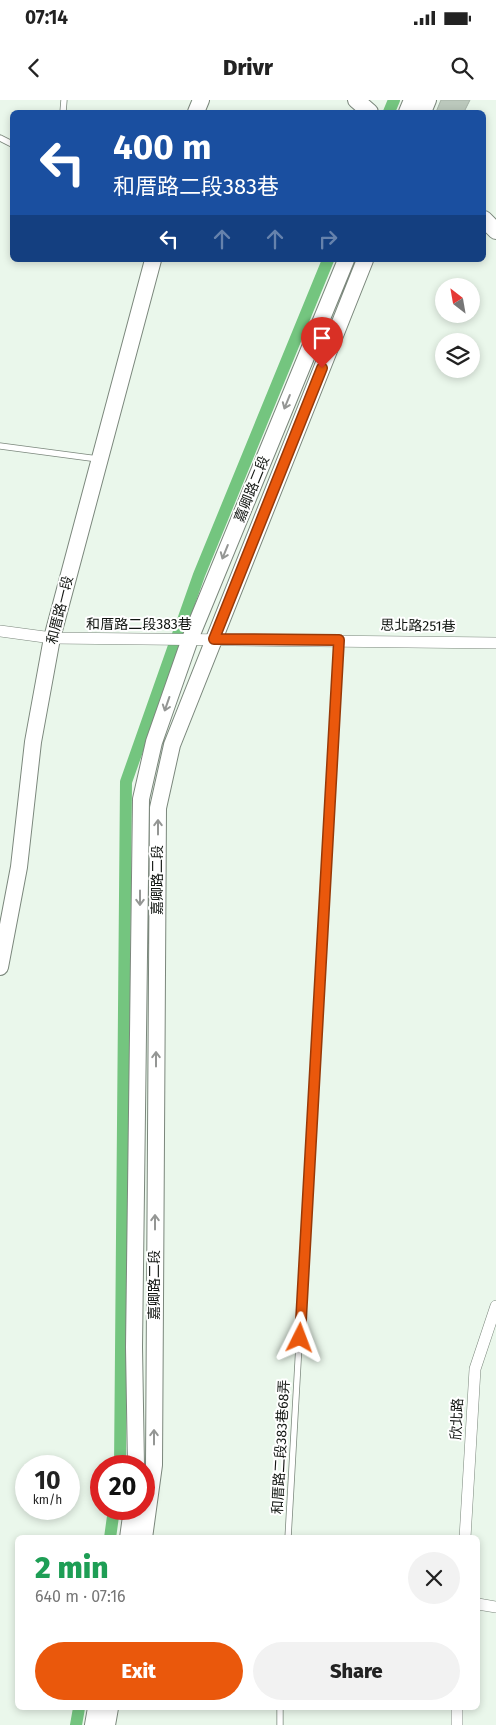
<!DOCTYPE html>
<html lang="en">
<head>
<meta charset="utf-8">
<style>
	:root { --surface:#fff; --page:#f2f2f2; --text:#222; --muted:#767676; --accent:#ea580c }
	body { margin:0; font-family:"Fira Sans","Noto Sans TC",sans-serif; background:var(--page); color:var(--text); height:100vh; display:flex; flex-direction:column; font-size:19px; white-space:nowrap }
	* { box-sizing:border-box; margin:0 }
	p { font-size:16px; color:var(--muted) }
	.icon { flex:none; width:28px; height:28px; fill:none; stroke:currentColor; stroke-width:2; stroke-linecap:round; stroke-linejoin:round }
	.map { position:relative; flex:1; overflow:hidden }
	.sheet { position:absolute; left:15px; top:1435px; width:465px; height:175px; display:flex; flex-direction:column; background:var(--surface); border-radius:8px; box-shadow:0 2px 8px #0003 }
	.sheet>* { flex:none }
	.top-card { position:absolute; left:10px; top:10px; width:476px; height:152px; border-radius:8px; box-shadow:0 2px 8px #0003; background:#1a4fa0; color:#fff; overflow:hidden }
	.needle { width:32px; rotate:329deg }
	.controls { position:absolute; left:435px; top:178px; display:grid; gap:10px }
	.controls a { display:grid; place-items:center; width:45px; height:45px; border-radius:50%; background:var(--surface); box-shadow:0 2px 8px #0003; font-size:25px }
	.speed { position:absolute; left:15px; top:1355px; display:flex; gap:10px; font-size:25px; font-weight:700; text-align:center }
	.speed>* { display:grid; place-content:center; width:65px; height:65px; border-radius:50%; background:var(--surface); box-shadow:0 2px 8px #0003; line-height:1 }
	.speed small { font-size:12px; font-weight:400 }
	.speed .limit { border:8px solid #d22; background:#fff; color:#111 }
	.pin { position:absolute; display:grid; place-items:center; width:42px; height:42px; color:#fff; margin:-51px -21px; border-radius:50% 50% 50% 0; rotate:-45deg; box-shadow:0 0 5px #0007 }
	.pin .icon { rotate:45deg }
	.me { position:absolute; width:55px; margin:-28px; rotate:3deg; stroke-linejoin:round; filter:drop-shadow(0 0 4px #0008) }
	.turn { display:flex; align-items:center; gap:18px; height:105px; padding:0 20px; font-size:22px }
	.turn .icon { width:65px; height:65px; stroke-width:2.5 }
	.turn b { display:block; font-size:35px; line-height:42px }
	.lanes { display:flex; align-items:center; height:48px; padding:0 20px; background:#0003; justify-content:center; gap:25px; direction:ltr }
	.lanes .off { opacity:.35 }
	.round { display:grid; place-items:center; flex:none; width:52px; height:52px; border-radius:26px; background:var(--page) }
	.overview { display:flex; align-items:center; justify-content:space-between; height:85px; padding:0 20px }
	h1 { font-size:30px; font-weight:800; line-height:38px; color:#1e9e55 }
	.action { display:flex; gap:10px; margin-top:auto; padding:10px 20px }
	.action a { flex:1; height:58px; border-radius:30px; background:var(--accent); color:#fff; font-size:20px; font-weight:800; line-height:58px; text-align:center }
	.action a+a { background:var(--page); color:var(--text) }
	.status { display:flex; justify-content:space-between; align-items:center; height:35px; padding:0 25px; background:var(--surface); direction:ltr }
	.status svg { height:14px; fill:currentColor }
	header { display:flex; justify-content:space-between; align-items:center; height:65px; padding:0 20px; background:var(--surface); font-size:22px; font-weight:800 }
	.map>svg:first-child { display:block }
	.lines { fill:none; stroke-linecap:round; stroke-linejoin:round }
	.canal { stroke:#74c57f; stroke-width:12 }
	.building { fill:#bbc8bc; stroke:#a5b2a6 }
	.lane-casing { stroke:#7b877c; stroke-width:7 }
	.street-casing { stroke:#7b877c; stroke-width:12 }
	.secondary-casing { stroke:#7b877c; stroke-width:18 }
	.lane { stroke:#fff; stroke-width:5.5 }
	.street { stroke:#fff; stroke-width:11 }
	.secondary { stroke:#fff; stroke-width:16 }
	.oneway { stroke:#949694 }
	.route-casing { stroke:#983908; stroke-width:12 }
	.route { stroke:#ea580c; stroke-width:9 }
	.labels { text-anchor:middle; dominant-baseline:central; stroke-width:4; stroke-linejoin:round; paint-order:stroke }
	.street-label { font-size:14px; fill:#121612; stroke:#fff }
</style>
</head>
<body>
<div class="status"><b>07:14</b><svg viewBox="0 0 49 12"><path d="M0 12V9h3v3zM5 12V6h3v6zM10 12V3h3v9zM15 12V0h3v12zM26 1h20v11H26zM47 4h2v5h-2z"/></svg></div>
<header><svg class="icon" aria-label="back" viewBox="0 0 24 24"><path d="M15 5l-7 7 7 7"/></svg>Drivr<svg class="icon" aria-label="search" viewBox="0 0 24 24"><circle cx="10" cy="10" r="6"/><path d="M15 15l6 6"/></svg></header>
<div class="map">
<svg width="496" height="1625" viewBox="0 0 496 1625">
	<rect width="100%" height="100%" fill="#eaf7eb"/>
	<g class="lines">
		<path class="canal" d="M389,12L394,0
			M120,1366L126,682L199,475L328,160
			M110,1438L114,1409
			M76,1625L79,1608"/>
	</g>
	<path class="building" d="M441,0H470L464,12H436Z"/>
	<g class="lines">
		<g class="lane-casing">
			<path id="lane" d="M63,12L64,0
				M0,38L12,44
				M0,346L98,359
				M288,1438L339,540
				M280,1625V1608"/>
		</g>
		<g class="street-casing">
			<path id="street" d="M0,531L52,538L496,543
				M465,1438L475,1269L496,1206
				M478,1504L496,1507
				M457,1625V1608"/>
		</g>
		<g class="secondary-casing">
			<path id="secondary" d="M356,0L370,12
				M196,12L201,0
				M407,12L412,0
				M423,12L428,0
				M484,119L496,131
				M0,867L19,767L33,642L52,538L153,160
				M136,1366L134,1247L141,699L154,642L190,539L346,160
				M128,1438L132,1409
				M144,1438L154,1365L158,708L172,645L365,160
				M93,1625L96,1608
				M107,1625L110,1608"/>
		</g>
		<use href="#lane" class="lane"/>
		<use href="#street" class="street"/>
		<use href="#secondary" class="secondary"/>
	</g>
	<defs><path id="oneway-shaft" d="M-6 0H5M1.5-3L5.5 0L1.5 3" fill="none" stroke-width="1.6" stroke-linecap="round" stroke-linejoin="round" transform="scale(1.25)"/></defs>
	<g class="oneway">
		<use href="#oneway-shaft" transform="translate(287 302) rotate(112)"/>
		<use href="#oneway-shaft" transform="translate(225 452) rotate(112)"/>
		<use href="#oneway-shaft" transform="translate(167 604) rotate(109)"/>
		<use href="#oneway-shaft" transform="translate(158 727) rotate(-90)"/>
		<use href="#oneway-shaft" transform="translate(140 798) rotate(90)"/>
		<use href="#oneway-shaft" transform="translate(156 959) rotate(-90)"/>
		<use href="#oneway-shaft" transform="translate(155 1122) rotate(-90)"/>
		<use href="#oneway-shaft" transform="translate(154 1337) rotate(-90)"/>
	</g>
	<g class="lines">
		<g class="route-casing">
			<path id="route" d="M300,1238L339,540L214,539L322,268"/>
		</g>
		<use href="#route" class="route"/>
	</g>
	<g class="labels">
		<g class="street-label">
			<text transform="translate(252 389) rotate(-68)">嘉卿路二段</text>
			<text transform="translate(60 510) rotate(-76)">和厝路一段</text>
			<text x="139" y="524">和厝路二段383巷</text>
			<text transform="translate(418 526) rotate(1)">思北路251巷</text>
			<text transform="translate(157 780) rotate(-90)">嘉卿路二段</text>
			<text transform="translate(154 1185) rotate(-90)">嘉卿路二段</text>
			<text transform="translate(457 1319) rotate(-87)">欣北路</text>
			<text transform="translate(281 1347) rotate(-87)">和厝路二段383巷68弄</text>
		</g>
	</g>
</svg>
<div class="controls">
<a><svg class="needle" viewBox="-14 -14 28 28"><path d="M0-13l5 13h-10z" fill="#e53935"/><path d="M0 13l5-13h-10z" fill="#767676"/></svg></a>
<a><svg class="icon" aria-label="layers" viewBox="0 0 24 24"><path d="M12 4l9 5-9 5-9-5zM3 14l9 5 9-5"/></svg></a>
</div>
<div class="speed"><div>10<small>km/h</small></div><div class="limit">20</div></div>
<div class="pin" style="left:322px;top:268px;background:#d93025"><svg class="icon" aria-label="arrive" viewBox="0 0 24 24"><path d="M6 21V4h12l-3 4 3 4H6"/></svg></div>
<svg class="me" style="left:300px;top:1238px" viewBox="-20 -20 40 40"><path d="M0-17L14 15 0 8-14 15z" fill="#ea580c" stroke="#fff" stroke-width="4"/></svg>
<div class="top-card">
<div class="turn"><svg class="icon" aria-label="left" viewBox="0 0 24 24"><path d="M17 20v-9H6M10 6l-5 5 5 5"/></svg><div><b>400 m</b>和厝路二段383巷</div></div>
<div class="lanes"><svg class="icon" aria-label="left" viewBox="0 0 24 24"><path d="M17 20v-9H6M10 6l-5 5 5 5"/></svg><svg class="icon off" aria-label="ahead" viewBox="0 0 24 24"><path d="M12 20V5M6 11l6-6 6 6"/></svg><svg class="icon off" aria-label="ahead" viewBox="0 0 24 24"><path d="M12 20V5M6 11l6-6 6 6"/></svg><svg class="icon off" aria-label="right" viewBox="0 0 24 24"><path d="M7 20v-9h11M14 6l5 5-5 5"/></svg></div>
</div>
<section class="sheet">
<div class="overview"><div><h1>2 min</h1><p>640 m · 07:16</p></div><a class="round"><svg class="icon" aria-label="close" viewBox="0 0 24 24"><path d="M6 6l12 12M18 6L6 18"/></svg></a></div>
<div class="action"><a>Exit</a><a>Share</a></div>
</section>
</div>
</body>
</html>
